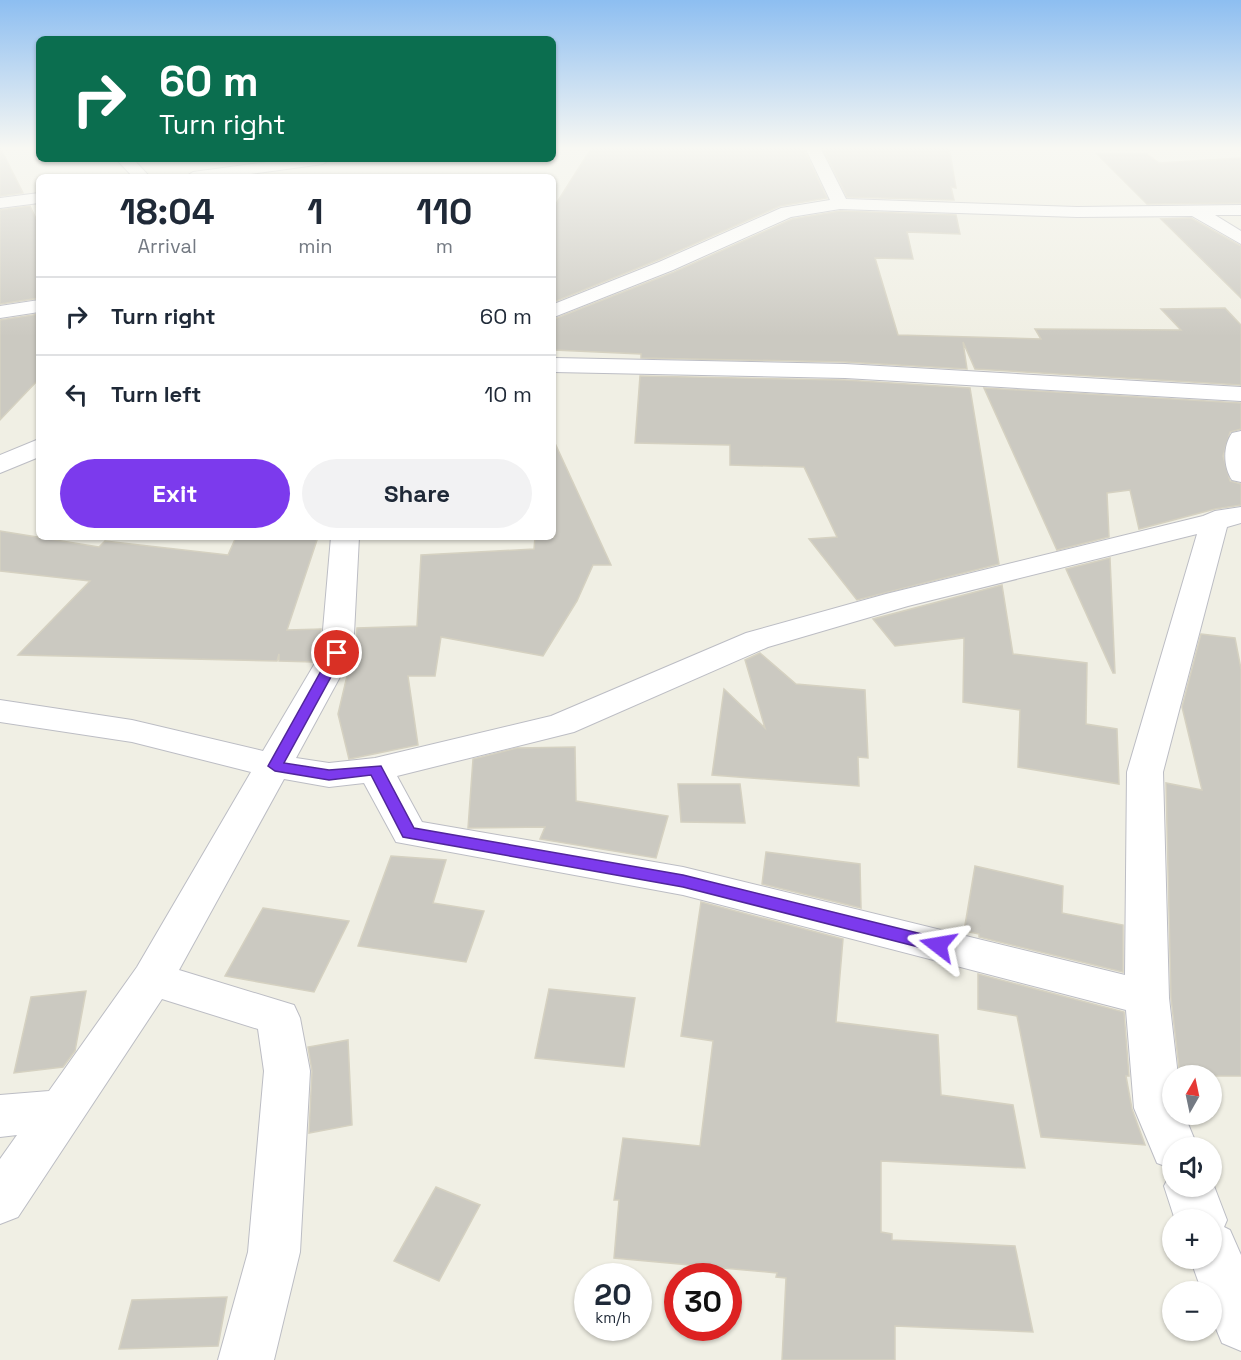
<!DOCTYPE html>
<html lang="en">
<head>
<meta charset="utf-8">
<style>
	:root { --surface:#fff; --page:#f2f2f3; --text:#1f2937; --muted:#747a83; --line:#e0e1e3; --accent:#7c3aed }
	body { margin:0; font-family:"Space Grotesk",sans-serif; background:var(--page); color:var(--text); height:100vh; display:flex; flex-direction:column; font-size:22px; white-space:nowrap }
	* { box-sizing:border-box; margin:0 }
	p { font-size:20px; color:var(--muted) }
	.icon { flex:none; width:33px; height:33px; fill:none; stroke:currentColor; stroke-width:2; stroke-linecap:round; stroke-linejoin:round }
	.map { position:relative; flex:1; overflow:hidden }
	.panel { position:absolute; left:36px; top:174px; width:520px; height:366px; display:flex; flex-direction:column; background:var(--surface); border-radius:9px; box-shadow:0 2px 4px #0004 }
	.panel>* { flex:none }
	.guide { position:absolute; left:36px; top:36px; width:520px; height:126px; border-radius:9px; box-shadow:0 2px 4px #0004; background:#0b6e4f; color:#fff; overflow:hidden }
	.needle { width:39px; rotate:9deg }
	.tools { position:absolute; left:1162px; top:1065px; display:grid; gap:12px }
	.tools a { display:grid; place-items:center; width:60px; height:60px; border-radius:50%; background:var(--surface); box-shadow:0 2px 4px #0004; font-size:30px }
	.speed { position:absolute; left:574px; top:1263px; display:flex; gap:12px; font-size:30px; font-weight:700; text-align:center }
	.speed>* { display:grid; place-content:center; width:78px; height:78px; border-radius:50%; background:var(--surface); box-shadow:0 2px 4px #0004; line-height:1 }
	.speed small { font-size:15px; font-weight:400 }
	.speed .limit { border:9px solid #d22; background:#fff; color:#111 }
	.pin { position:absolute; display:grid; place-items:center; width:51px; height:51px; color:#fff; margin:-26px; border:3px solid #fff; border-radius:50%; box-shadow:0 2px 6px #0007 }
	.me { position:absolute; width:66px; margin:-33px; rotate:284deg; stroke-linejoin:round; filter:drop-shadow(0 0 4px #0008) }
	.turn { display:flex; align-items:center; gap:21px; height:126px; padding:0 24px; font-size:27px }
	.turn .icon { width:78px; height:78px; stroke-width:2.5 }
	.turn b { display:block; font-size:42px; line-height:51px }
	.eta { display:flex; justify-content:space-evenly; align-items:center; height:102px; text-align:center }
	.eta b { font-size:36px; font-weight:600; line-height:42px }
	.button { display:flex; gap:12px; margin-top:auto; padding:12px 24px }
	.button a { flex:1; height:69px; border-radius:36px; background:var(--accent); color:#fff; font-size:24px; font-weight:600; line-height:69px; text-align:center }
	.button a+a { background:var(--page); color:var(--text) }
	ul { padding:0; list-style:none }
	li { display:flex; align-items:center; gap:18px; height:78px; padding:0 24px; border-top:2px solid var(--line) }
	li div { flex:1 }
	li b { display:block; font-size:22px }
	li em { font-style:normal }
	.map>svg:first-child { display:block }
	.building { fill:#cbc9c1; stroke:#d5d1c1; stroke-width:1.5 }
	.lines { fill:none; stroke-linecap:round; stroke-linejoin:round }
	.minor-casing { stroke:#bcbdc4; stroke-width:2 }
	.minor { fill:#fff; fill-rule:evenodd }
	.route { fill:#7c3aed; stroke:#51269a; stroke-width:1.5 }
</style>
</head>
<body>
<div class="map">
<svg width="1241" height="1360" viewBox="0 0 1241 1360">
	<rect width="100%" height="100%" fill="#f0efe4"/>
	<path class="building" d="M0,147L23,193L0,196Z
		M592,147H803L827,198L780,206L658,260L554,302V207Z
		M822,147H949L956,188L951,187L954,200L847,197Z
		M1097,154H1147L1159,163L1241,158V203L1147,204Z
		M30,206L39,225V298L0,304V210Z
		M840,211L956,215L960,234L907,232L913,259L875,258L898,335L1041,339L1035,329L1181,330L1161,309L1225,308L1241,325V385L975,369L963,342L967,369L845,362L641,358V354L554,350V319L674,272L792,219Z
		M1191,218L1241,246V298L1161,219Z
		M39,314V379L0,420V320Z
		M640,376L845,380L970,388L999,564L857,600L809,539L837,537L804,467L730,465V445L635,443Z
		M984,388L1241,403V429L1230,432L1223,456L1230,481L1241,484V505L1215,509L1139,529L1130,490L1107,493L1109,537L1057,550Z
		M554,441L611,565H593L577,601L543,656L441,637L435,676H408L418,745L349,759L338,714L350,663L355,653L357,628L417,626L421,555L534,549L535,537H554Z
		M0,531L99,547L105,541L228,555L236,537H318L287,630L321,629L319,652L313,662L279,661V654L277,661L18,655L90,581L0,571Z
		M1110,558L1115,673H1113L1066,569Z
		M1002,585L1013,654L1087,663L1086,724L1117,729L1119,784L1018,767L1020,710L963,702L964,638L895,646L873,619Z
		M1201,634L1235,638L1241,669V1076H1180L1171,998L1166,783L1202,790L1182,707Z
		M760,653L796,684L865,690L868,758L858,757L859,786L712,775L724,689L765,728L745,660Z
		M575,747L576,801L668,816L656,858L540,839L545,827L468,828L473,759L517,748Z
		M678,784H740L745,823L681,822Z
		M766,852L860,864L861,908L762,884Z
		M391,856L446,860L433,903L484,911L466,962L358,946Z
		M975,866L1063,886L1062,913L1123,925V972L979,937V934L964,931Z
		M701,902L843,939L836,1022L938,1035L941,1095L1013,1105L1025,1168L881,1161V1232L892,1234V1240L1015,1246L1033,1332L895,1326V1360H782L786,1278L776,1277L777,1273L614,1258L619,1200H614L623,1138L700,1146L713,1041L681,1036Z
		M263,908L349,921L314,992L225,976Z
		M978,974L1124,1012L1129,1076H1126L1132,1109L1145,1145L1041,1137L1017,1016L978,1009Z
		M549,989L635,998L624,1067L535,1058Z
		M86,991L75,1051L63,1067L14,1073L31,997Z
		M348,1040L352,1125L309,1133L312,1071L308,1047Z
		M436,1187L480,1205L439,1281L394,1261Z
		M227,1297L218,1346L119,1349L132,1300Z"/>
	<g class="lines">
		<g class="minor-casing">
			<path id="minor" d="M805,147H820L846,199L1077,207L1241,205V215H1215L1241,231V244L1192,216L1077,217L840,209L791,217L673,270L554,317V304L659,262L781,208L830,200Z
				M116,159H133L150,177H133Z
				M289,159H331L323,164L228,177H185L193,172Z
				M39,193V203L0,208V198Z
				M39,300V312L0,318V306Z
				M554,358L845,364L1241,387V401L845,378L554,372Z
				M1241,431V482L1232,480C1223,466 1223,446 1232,433Z
				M39,439V457L0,473V455Z
				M1241,507V523L1227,527L1163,772L1169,998L1178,1076H1173V1114H1184L1198,1148H1173V1186H1212V1182L1214,1186L1227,1220L1224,1227L1230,1230L1241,1255V1351L1222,1343L1212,1319V1292H1202L1190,1258H1212V1220H1175L1164,1186L1173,1169L1157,1163L1134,1108L1126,1010L683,895L396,842L364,783L329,787L284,779L179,970L294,1005L300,1018L310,1071L300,1252L274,1360H218L248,1252L264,1071L258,1029L162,999L18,1217L0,1224V1159L17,1135L0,1137V1095L49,1091L137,967L251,772L132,742L0,722V700L132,720L263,751L321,653L331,537H359L353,653L296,758L329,763L375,758L551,716L746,633L886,594L1203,516L1215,511ZM1197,534L1127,772L1125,975L683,867L422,822L397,776L574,732L768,647L908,606Z"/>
		</g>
		<use href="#minor" class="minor"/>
	</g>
	<linearGradient id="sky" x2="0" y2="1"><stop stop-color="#8dbef1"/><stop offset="0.44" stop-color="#f8f8f3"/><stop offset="1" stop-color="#f8f8f3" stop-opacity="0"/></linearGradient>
	<rect width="1241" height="337" fill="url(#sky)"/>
	<path class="route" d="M337,649L344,653L284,763L329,770L381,766L414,828L683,875L938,938L944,940L947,945L944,950L938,952L683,887L403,837L371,775L329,780L275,771L268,766L331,653Z"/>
</svg>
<div class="tools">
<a><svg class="needle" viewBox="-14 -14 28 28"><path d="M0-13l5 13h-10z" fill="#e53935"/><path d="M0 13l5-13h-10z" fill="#747a83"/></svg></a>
<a><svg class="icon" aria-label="sound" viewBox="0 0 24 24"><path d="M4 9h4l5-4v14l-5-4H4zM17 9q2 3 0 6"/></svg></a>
<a>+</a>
<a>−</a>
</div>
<div class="speed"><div>20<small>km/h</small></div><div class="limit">30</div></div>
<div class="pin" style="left:337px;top:653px;background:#d93025"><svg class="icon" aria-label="arrive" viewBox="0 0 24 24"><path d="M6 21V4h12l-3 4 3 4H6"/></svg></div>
<svg class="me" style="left:938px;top:945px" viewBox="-20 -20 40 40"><path d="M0-17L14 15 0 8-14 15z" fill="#7c3aed" stroke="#fff" stroke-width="4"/></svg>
<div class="guide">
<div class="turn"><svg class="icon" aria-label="right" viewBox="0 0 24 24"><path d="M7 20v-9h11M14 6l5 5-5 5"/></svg><div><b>60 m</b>Turn right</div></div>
</div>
<section class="panel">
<div class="eta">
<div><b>18:04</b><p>Arrival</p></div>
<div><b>1</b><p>min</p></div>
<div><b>110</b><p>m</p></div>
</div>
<ul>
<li><svg class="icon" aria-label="right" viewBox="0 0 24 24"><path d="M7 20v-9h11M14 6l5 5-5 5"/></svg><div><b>Turn right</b></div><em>60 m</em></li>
<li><svg class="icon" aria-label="left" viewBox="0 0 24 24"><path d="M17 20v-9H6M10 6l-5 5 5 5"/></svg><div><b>Turn left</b></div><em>10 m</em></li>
</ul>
<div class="button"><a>Exit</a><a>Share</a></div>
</section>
</div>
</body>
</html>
